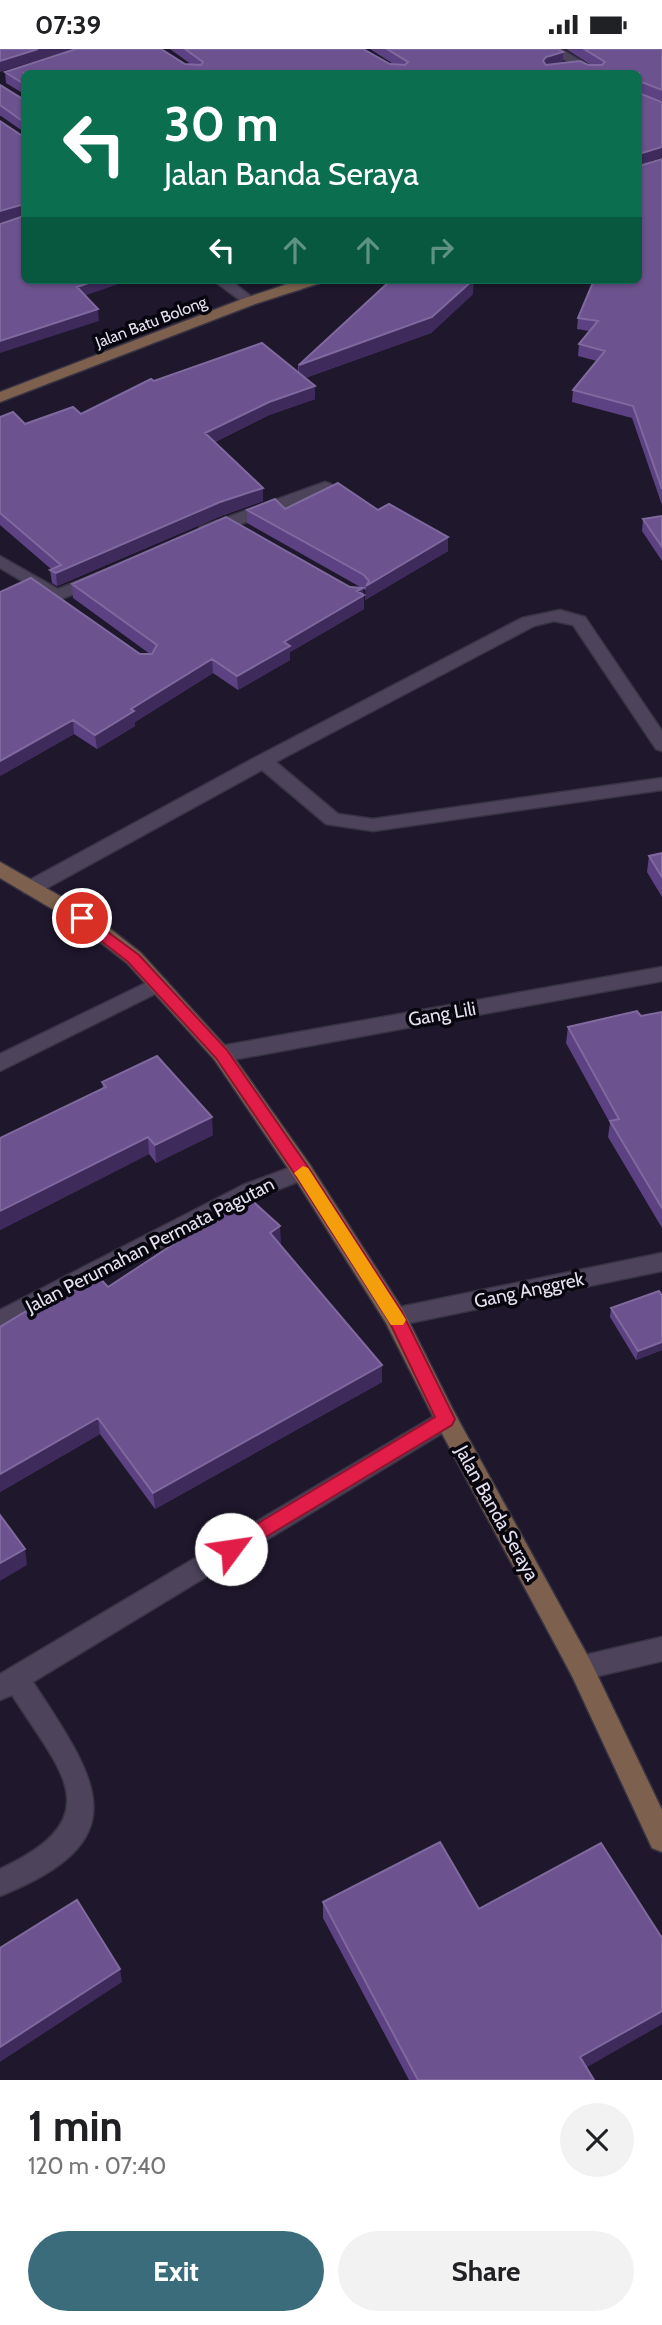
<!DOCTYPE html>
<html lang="en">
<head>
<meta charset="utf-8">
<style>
	:root { --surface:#fff; --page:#f2f2f2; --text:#202124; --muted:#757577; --accent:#3b6c7b }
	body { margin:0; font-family:Cabin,sans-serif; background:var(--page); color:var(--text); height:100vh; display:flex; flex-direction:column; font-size:26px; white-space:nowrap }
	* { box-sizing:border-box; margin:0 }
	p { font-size:23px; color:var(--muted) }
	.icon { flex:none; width:38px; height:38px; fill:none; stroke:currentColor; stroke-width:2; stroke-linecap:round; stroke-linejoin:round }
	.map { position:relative; height:2031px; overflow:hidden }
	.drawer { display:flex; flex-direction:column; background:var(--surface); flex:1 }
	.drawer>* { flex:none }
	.guide { position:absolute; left:21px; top:21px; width:621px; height:214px; border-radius:10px; box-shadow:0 2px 5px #0004; background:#0b6e4f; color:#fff; overflow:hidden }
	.pin { position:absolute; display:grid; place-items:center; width:60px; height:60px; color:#fff; margin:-30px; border:4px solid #fff; border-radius:50%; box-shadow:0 2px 7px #0007 }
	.me { position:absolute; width:77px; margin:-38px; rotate:59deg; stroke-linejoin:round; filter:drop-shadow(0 0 5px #0008) }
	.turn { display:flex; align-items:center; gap:24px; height:147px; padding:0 28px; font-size:32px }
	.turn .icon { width:91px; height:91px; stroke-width:2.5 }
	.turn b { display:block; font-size:49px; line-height:60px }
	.lanes { display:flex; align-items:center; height:66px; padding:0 28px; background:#0003; justify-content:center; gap:35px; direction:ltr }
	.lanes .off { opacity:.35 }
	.round { display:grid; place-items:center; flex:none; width:74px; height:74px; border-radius:37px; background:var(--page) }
	.overview { display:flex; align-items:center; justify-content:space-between; height:119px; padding:0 28px }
	h1 { font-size:42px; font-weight:700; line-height:52px }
	.button { display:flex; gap:14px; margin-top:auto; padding:14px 28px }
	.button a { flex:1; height:80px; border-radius:42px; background:var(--accent); color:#fff; font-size:28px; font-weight:700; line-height:80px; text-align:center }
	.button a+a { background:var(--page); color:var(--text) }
	.status { display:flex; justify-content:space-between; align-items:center; height:49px; padding:0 35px; background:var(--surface); direction:ltr }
	.status svg { height:19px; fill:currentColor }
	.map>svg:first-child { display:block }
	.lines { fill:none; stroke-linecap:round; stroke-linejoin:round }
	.street-casing { stroke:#393444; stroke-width:3 }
	.secondary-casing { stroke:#393444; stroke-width:3 }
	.street { fill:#4d445c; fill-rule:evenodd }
	.secondary { fill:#7d614e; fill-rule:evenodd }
	.wall { fill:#5d4283 }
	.shaded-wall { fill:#3e2a5b }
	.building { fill:#6c538f; stroke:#7f699e; stroke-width:2 }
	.route { fill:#e11d48; stroke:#92132f; stroke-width:2 }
	.slow { fill:#f59e0b }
	.labels { text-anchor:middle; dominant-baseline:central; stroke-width:7; stroke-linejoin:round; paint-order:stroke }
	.far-street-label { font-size:16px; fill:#e5e0ef; stroke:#07050d }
	.street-label { font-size:19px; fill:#e5e0ef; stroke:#07050d }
</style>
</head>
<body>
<div class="status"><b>07:39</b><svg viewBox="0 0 49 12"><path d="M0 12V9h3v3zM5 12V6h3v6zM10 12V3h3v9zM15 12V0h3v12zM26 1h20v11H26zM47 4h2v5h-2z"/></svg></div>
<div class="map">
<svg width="662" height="2031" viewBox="0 0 662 2031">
	<rect width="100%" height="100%" fill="#1f172c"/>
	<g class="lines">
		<g class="street-casing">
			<path id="street" d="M546,0H561L601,24H587Z
				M213,231H230L257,252L250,256L245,255Z
				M278,231H295L302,238L300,241H290Z
				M325,433L331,435L333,438L331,441L212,486L206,487L198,482L200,478Z
				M0,507L58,540L99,524L107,529L105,533L56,552L0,519Z
				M560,561L585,568L662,682V702L656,700L573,576L554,572L534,577L276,713L338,765L373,770L662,729V741L373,782L326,775L262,721L38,844H24L21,839L24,834L256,708L522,569Z
				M662,918V932L221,1013L214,1010L211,1005L214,1000L221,997Z
				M158,928L165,930L168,935L165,940L0,1022V1005Z
				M302,1114L310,1116L313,1122L310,1128L259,1148L0,1281V1261L243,1136Z
				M662,1204V1222L395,1277L387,1275L383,1268L387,1261L395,1259Z
				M446,1360L454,1363L458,1370L454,1377L33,1633C98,1732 140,1791 0,1847V1820C112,1768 61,1723 12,1646L0,1651V1625Z
				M662,1588V1612L581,1631L572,1627L568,1619L572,1611L581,1607Z"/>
		</g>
		<g class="secondary-casing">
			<path id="secondary" d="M300,231H322L320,234L255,255L0,353V343L245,249Z
				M0,813L90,864L141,904L228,1000L310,1116L403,1261L454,1363L590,1611L662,1761V1803L652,1799L572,1627L438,1377L386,1274L294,1128L214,1010L127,914L76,874L0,829Z"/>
		</g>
		<use href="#street" class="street"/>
		<use href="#secondary" class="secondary"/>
	</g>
	<path class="wall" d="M170,0H363L390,15L395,16L370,0H558L563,14L588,16H591L566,0H662V52L639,43V44L662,53V108L639,116V24H24V83L1,67H0V36L23,50L24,45L6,34L5,23L192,16Z
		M662,110V456L632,369L572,353L573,341L597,312L578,307L579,295L589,282L577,280L578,269Z
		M473,245L431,284L305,329L315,350L269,366L215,393L263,439V452L221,467L57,537L52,534L50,521L51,520L0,476V368L25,375L81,365L154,332L298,323V315Z
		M285,460L378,461L448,502L365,551L366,542L363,539L364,560L290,603V611L238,641L213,624L135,673V677L97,700L74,685L0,727L140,605H150L73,549L72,535L362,539L247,474V461Z
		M662,467V512L642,482L643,470Z
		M662,804V848L647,823L649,807Z
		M662,963V1179L608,1088L610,1074L566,994L568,978L641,967Z
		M102,1033L213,1086L156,1114L149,1105L0,1181V1089L103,1040Z
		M281,1194L280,1195L382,1316V1333L155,1460L100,1385L0,1443V1278L108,1238Z
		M662,1247V1301L636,1311L610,1268L611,1259Z
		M323,1853L479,1860L662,1889V1975L586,2018L594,2031H409L323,1869Z"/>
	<path class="shaded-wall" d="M38,0H74L0,23V12Z
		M563,3V14L545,18L543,12L546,8Z
		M662,98V108L639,116V105Z
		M24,155V166L0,174V162Z
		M97,231H130L78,249L77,238Z
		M473,231H474L473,245L431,284L299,331V316Z
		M98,260L99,272L0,304V292Z
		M315,337V350L269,366L206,397L205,384L269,353Z
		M263,439V452L221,467L57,537L56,524L220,453Z
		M448,488V502L365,551L366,537Z
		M363,539L364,560L290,603V611L238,641L237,627L284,593Z
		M212,610L213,624L135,673V677L97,700L95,686L131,660Z
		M73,671L74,685L0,727V712Z
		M212,1068L213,1086L156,1114L155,1096Z
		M148,1088L149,1105L0,1181V1162Z
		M280,1177L281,1194L271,1201L270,1184Z
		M662,1293V1301L636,1311L638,1302Z
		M382,1316V1333L155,1460L153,1444Z
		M98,1369L100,1385L0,1443V1425Z
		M25,1500L27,1516L0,1532V1514Z
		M120,1920L122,1933L0,2013V1998Z
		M662,1962V1975L577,2024L580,2008Z"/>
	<path class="building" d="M0,0H38L0,12Z
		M76,0H161L185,15L201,16L203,13L185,0H363L390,15L405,16L408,13L387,0H558L563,3L546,8L543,12L546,16L580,12L588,16H602L605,13L584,0H662V41L639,32V24H24V73L0,56V36L23,50L24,35L5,23Z
		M639,42V44L662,53V98L639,105Z
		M0,72L21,86L24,85V157V155L0,162Z
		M662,110V440L633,357L573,341L605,302L579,295L598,272L578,269L594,231H639V117Z
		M24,167V231H97L77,238L98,260L0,292V175Z
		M391,231H473L432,268L299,316Z
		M262,294L315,337L269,353L205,384L263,439L220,453L56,524L50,521L61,516L0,464V368L13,363L25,375L73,358L81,365L151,330L154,332Z
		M338,434L378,461L389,455L448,488L366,537L369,532L364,526L247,461L275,450L285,460Z
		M662,467V498L643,470Z
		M226,468L350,538L363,539L357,542L364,546L284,593L290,597L237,627L212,610L131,660L134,662L95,686L73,671L0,712V543L31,529L140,605H152L157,596L72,535Z
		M662,804V828L649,807Z
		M637,962L641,967L662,963V1159L610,1072L619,1070L568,978Z
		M157,1007L212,1068L155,1096L148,1088L0,1162V1089L106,1038L102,1033Z
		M247,1147L280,1177L270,1184L382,1316L153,1444L98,1369L0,1425V1278L93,1222L108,1238Z
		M659,1242L662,1247V1293L638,1302L611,1259Z
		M0,1466L25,1500L0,1514Z
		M440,1793L479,1860L601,1794L662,1889V1962L580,2008L594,2031H418L323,1853Z
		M77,1851L120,1920L0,1998V1899Z"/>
	<path class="route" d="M82,864L139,906L227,1001L308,1118L402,1263L455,1370L452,1376L231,1509L225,1506L222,1500L225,1494L435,1368L389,1272L296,1127L216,1009L128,913L77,873L75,869Z"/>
	<path class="slow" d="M303,1117L308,1119L403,1266L406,1271L403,1276H391L297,1128L294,1124Z"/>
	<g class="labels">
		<g class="far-street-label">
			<text transform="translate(151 273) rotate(-21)">Jalan Batu Bolong</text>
		</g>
		<g class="street-label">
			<text transform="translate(442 965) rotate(-10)">Gang Lili</text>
			<text transform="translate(150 1196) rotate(-27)">Jalan Perumahan Permata Pagutan</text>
			<text transform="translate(529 1241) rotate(-12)">Gang Anggrek</text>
			<text transform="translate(497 1464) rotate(61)">Jalan Banda Seraya</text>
		</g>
	</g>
</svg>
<div class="pin" style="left:82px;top:869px;background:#d93025"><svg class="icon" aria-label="arrive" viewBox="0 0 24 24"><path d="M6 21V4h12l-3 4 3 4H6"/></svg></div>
<svg class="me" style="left:231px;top:1500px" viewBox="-20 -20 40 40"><circle r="19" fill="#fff"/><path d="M0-13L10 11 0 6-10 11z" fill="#e11d48"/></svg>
<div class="guide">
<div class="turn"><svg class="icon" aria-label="left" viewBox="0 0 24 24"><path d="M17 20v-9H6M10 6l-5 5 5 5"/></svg><div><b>30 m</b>Jalan Banda Seraya</div></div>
<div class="lanes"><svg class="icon" aria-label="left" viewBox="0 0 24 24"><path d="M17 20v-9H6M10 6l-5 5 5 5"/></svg><svg class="icon off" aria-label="ahead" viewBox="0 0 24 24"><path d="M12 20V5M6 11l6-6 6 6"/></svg><svg class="icon off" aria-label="ahead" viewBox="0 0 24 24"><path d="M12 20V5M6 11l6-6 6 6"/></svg><svg class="icon off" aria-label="right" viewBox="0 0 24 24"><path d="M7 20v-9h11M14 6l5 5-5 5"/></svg></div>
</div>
</div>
<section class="drawer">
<div class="overview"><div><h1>1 min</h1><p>120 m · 07:40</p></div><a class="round"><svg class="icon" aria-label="close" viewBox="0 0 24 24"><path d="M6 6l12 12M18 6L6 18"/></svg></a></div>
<div class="button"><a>Exit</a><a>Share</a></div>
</section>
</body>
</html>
